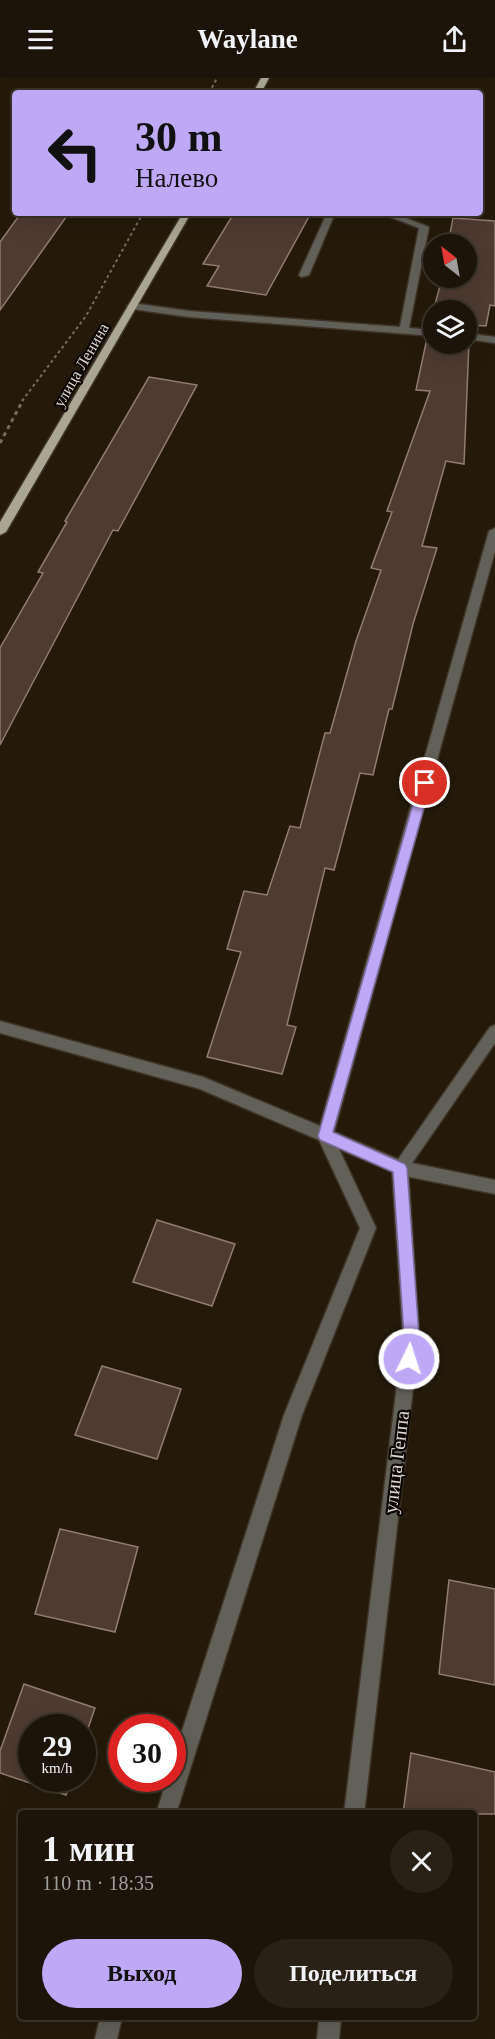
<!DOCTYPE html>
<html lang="ru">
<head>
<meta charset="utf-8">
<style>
	:root { --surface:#1c1408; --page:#292116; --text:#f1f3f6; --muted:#a09e9c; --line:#3a3329; --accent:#bda9f5 }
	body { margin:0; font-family:Georgia,serif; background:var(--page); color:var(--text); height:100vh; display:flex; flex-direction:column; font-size:22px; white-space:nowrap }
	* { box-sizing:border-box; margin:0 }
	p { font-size:20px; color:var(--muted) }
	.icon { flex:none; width:33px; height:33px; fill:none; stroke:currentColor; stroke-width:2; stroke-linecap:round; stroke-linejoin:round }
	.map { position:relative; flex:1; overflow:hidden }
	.details { position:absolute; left:18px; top:1732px; width:459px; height:210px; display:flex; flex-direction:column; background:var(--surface); border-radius:6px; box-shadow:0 6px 24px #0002,0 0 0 2px var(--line) }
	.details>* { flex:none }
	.hud { position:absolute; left:12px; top:12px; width:471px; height:126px; border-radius:6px; box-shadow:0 6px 24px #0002,0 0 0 2px var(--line); background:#bda9f5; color:#111; overflow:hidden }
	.needle { width:39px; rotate:329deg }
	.fabs { position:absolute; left:423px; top:156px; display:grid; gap:12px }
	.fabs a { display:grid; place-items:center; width:54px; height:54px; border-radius:50%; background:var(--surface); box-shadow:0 6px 24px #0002,0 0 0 2px var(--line); font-size:30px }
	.speed { position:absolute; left:18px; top:1636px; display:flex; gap:12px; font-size:30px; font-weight:700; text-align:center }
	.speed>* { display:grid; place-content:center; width:78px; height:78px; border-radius:50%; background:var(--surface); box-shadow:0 6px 24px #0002,0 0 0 2px var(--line); line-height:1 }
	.speed small { font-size:15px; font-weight:400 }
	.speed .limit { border:9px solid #d22; background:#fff; color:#111 }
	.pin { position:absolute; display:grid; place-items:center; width:51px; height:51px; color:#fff; margin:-26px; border:3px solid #fff; border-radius:50%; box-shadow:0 2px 6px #0007 }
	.me { position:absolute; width:66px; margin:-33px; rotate:4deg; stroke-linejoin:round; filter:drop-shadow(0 0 4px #0008) }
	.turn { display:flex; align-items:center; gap:21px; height:126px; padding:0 24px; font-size:27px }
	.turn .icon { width:78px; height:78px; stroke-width:2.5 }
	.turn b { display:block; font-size:42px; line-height:51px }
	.round { display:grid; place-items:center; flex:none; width:63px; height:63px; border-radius:32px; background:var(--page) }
	.headline { display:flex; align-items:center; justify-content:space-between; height:102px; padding:0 24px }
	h1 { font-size:36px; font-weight:800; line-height:45px }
	.button { display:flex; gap:12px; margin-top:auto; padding:12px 24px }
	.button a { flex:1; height:69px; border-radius:36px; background:var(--accent); color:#111; font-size:24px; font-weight:800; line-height:69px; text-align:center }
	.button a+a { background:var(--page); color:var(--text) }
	header { display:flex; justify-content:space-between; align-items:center; height:78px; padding:0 24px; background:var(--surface); font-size:27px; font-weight:800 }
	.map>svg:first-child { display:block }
	.building { fill:#4e3b31; stroke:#927c71; stroke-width:1.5 }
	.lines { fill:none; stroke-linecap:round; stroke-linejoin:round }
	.service-casing { stroke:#3f3425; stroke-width:3 }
	.minor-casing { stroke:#3f3425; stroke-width:3 }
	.primary-casing { stroke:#3f3425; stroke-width:3 }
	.path-far1 { stroke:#756c5e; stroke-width:2; stroke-dasharray:3 3; stroke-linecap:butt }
	.path { stroke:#756c5e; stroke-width:3; stroke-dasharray:4 4; stroke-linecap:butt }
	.service { fill:#626158; fill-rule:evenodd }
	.minor { fill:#626158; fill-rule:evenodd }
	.primary { fill:#a9a793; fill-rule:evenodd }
	.route { fill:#bda9f5; stroke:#7b6e9f; stroke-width:1.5 }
	.labels { text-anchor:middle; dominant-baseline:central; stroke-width:4.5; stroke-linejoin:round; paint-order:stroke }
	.far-street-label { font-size:16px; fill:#ded7cd; stroke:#0a0602 }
	.street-label { font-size:20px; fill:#ded7cd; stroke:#0a0602 }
</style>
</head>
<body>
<header><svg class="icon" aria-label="menu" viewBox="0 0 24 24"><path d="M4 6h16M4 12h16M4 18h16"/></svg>Waylane<svg class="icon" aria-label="share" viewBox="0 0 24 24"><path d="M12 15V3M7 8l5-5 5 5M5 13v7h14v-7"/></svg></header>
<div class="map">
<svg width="495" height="1961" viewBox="0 0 495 1961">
	<rect width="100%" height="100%" fill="#251a0a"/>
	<path class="building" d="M21,135H69L0,232V164Z
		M234,135H311L266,217L207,208L219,188L203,186Z
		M453,140L495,143V228L490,227L486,248L470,247V253H466V232H434V250L429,249L442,200H466V166H448Z
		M427,260H434V266L469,264L464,386L446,383L422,468L437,470L413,546L392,631H389L373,697L360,695L334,792L325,790L287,947L296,949L282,996L207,979L241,874L227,871L244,813L267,817L290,748L300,750L325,655H330L356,563L381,492L371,490L392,434L387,433L430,313L416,312Z
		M149,299L197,307L118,453L113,452L0,667V570L43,495L38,494L67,444L65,443Z
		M157,1142L235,1166L212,1228L133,1204Z
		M102,1288L181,1311L157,1381L75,1357Z
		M60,1451L138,1469L115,1554L35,1536Z
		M449,1502L495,1511V1607L439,1596Z
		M24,1606L95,1630L82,1668V1650H32V1701H72L66,1717L0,1695V1673Z
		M411,1675L495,1694V1736H403Z"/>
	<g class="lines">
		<g class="service-casing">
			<path id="service" d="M327,135H335L309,197L301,199L299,197Z
				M380,135H393L429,149L409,250L434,252V258L189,239L132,231L127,228L132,225L189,233L400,249L419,150Z
				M466,255L495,259V265L466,261Z
				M495,450V473L334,1054L402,1083L495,1102V1116L400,1097L339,1071L376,1150L302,1337L176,1736H156L167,1701H172V1684L284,1337L360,1150L319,1062L200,1011L0,955V943L203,999L320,1048L489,453Z
				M100,1940H122L117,1961H95Z"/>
		</g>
		<g class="minor-casing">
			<path id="minor" d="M495,947V965L408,1091L419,1258L364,1736H344L403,1258L392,1090L490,949Z
				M319,1940H341L339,1961H317Z"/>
		</g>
		<g class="primary-casing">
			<path id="primary" d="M261,0H269L261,15H253Z
				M183,135H191L6,454L0,457V444Z"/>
		</g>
		<path class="path-far1" d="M209,15L217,0
			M22,323L86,238L143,135"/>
		<path class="path" d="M0,365L23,322"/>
		<use href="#service" class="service"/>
		<use href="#minor" class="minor"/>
		<use href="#primary" class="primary"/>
	</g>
	<path class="route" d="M425,701L431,705L333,1054L405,1086L407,1090L419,1258L414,1286L409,1288L403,1286L401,1281L404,1258L393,1094L320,1062L318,1058L419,705Z"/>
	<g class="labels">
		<g class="far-street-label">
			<text transform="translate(81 287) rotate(-60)">улица Ленина</text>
		</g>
		<g class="street-label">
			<text transform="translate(396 1384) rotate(-83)">улица Геппа</text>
		</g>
	</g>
</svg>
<div class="fabs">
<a><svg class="needle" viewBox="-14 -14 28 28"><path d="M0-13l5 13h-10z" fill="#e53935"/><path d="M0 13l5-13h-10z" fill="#a09e9c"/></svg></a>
<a><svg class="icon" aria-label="layers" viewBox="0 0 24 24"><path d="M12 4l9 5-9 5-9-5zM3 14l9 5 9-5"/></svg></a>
</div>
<div class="speed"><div>29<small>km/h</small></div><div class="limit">30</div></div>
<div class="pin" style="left:425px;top:705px;background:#d93025"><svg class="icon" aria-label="arrive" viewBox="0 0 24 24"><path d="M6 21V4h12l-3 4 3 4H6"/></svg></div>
<svg class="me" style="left:409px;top:1281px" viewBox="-20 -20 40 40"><circle r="17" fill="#bda9f5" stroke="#fff" stroke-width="3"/><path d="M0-11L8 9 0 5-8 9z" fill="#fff"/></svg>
<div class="hud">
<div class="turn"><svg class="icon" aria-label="left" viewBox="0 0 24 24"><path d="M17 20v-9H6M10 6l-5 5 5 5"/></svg><div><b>30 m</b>Налево</div></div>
</div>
<section class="details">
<div class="headline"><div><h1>1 мин</h1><p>110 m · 18:35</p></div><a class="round"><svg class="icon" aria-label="close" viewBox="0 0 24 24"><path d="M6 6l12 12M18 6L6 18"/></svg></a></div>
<div class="button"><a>Выход</a><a>Поделиться</a></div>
</section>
</div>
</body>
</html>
